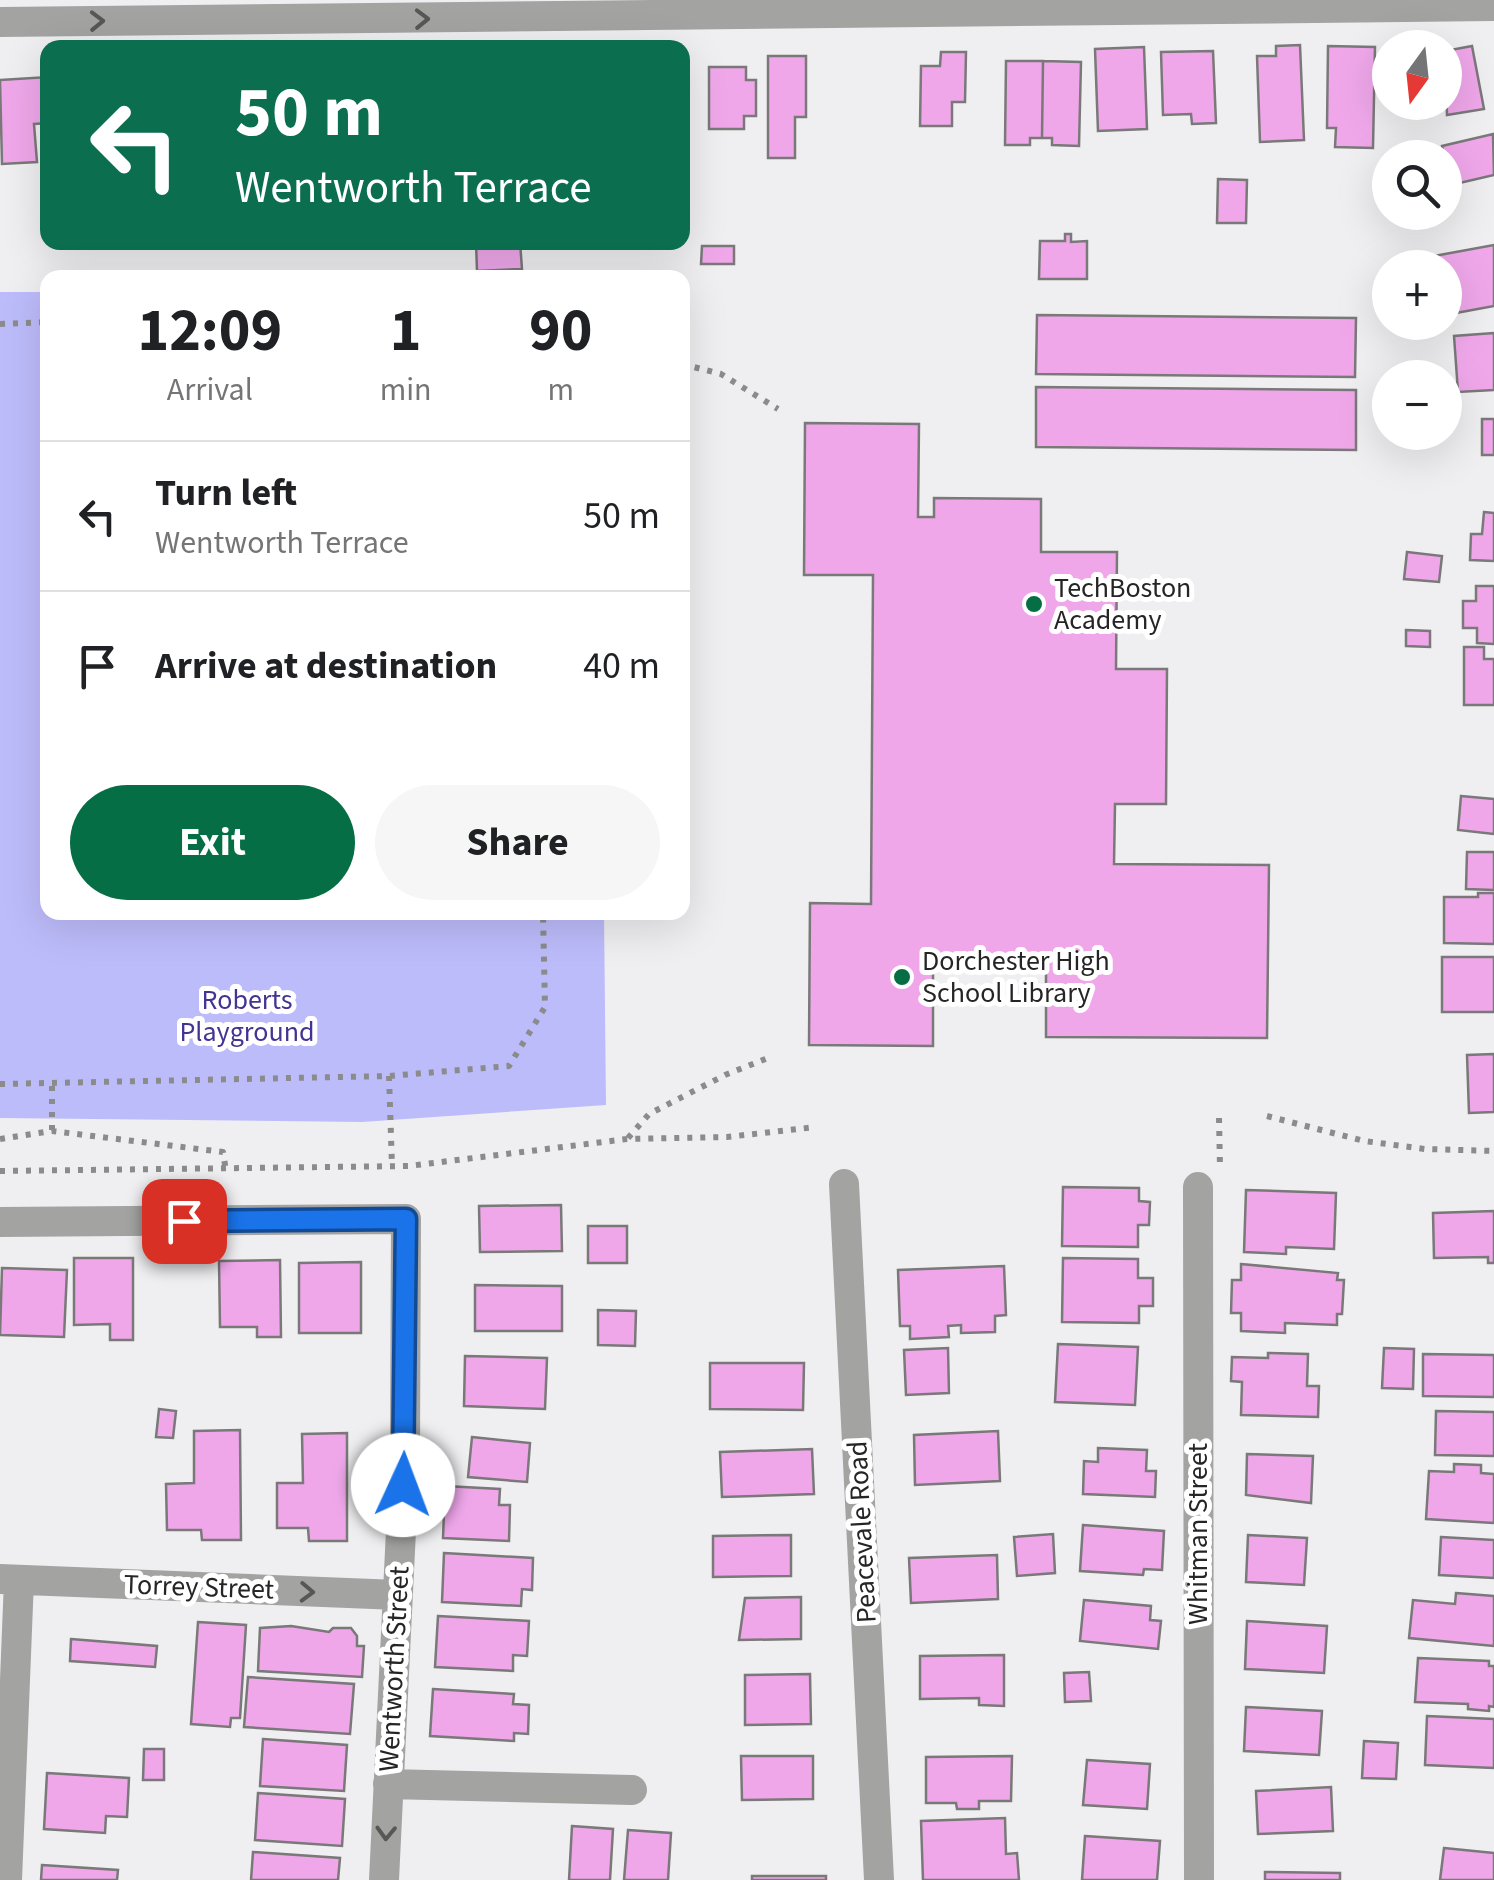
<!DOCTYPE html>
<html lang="en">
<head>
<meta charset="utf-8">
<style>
	:root { --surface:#fff; --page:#f6f6f6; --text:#202124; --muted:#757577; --line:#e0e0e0; --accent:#056e44 }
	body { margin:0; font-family:"Source Sans 3",sans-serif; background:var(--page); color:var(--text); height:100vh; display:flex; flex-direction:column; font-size:38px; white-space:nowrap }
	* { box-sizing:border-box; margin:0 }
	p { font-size:32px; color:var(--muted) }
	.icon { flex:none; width:55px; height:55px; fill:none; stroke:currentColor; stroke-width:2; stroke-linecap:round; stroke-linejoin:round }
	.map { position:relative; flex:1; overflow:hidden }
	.sheet { position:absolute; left:40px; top:270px; width:650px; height:650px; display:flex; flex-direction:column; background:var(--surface); border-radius:20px; box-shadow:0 10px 40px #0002 }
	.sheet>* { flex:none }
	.guide { position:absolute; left:40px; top:40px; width:650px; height:210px; border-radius:20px; box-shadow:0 10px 40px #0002; background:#0b6e4f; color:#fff; overflow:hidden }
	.needle { width:65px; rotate:195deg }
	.controls { position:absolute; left:1372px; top:30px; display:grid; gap:20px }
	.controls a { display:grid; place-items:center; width:90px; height:90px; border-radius:50%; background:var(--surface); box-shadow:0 10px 40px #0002; font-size:50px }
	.pin { position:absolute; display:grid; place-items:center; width:85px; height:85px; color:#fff; margin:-42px; border-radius:20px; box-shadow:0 5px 15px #0006 }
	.me { position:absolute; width:110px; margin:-55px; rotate:2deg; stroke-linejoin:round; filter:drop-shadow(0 0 8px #0008) }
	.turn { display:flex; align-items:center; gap:35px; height:210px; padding:0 30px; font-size:45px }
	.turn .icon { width:130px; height:130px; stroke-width:2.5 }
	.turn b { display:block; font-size:70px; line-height:85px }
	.eta { display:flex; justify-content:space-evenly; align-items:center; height:170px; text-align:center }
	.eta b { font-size:60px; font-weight:700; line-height:70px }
	.cta { display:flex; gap:20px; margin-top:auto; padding:20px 30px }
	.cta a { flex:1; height:115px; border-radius:60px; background:var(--accent); color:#fff; font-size:40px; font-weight:700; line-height:115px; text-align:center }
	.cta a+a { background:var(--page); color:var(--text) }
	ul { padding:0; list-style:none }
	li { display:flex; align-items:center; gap:30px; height:150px; padding:0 30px; border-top:2px solid var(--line) }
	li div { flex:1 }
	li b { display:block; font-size:38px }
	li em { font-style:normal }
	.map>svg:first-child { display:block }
	.green { fill:#bdbcfb }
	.building { fill:#efa7ea; stroke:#7a7879; stroke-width:2.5 }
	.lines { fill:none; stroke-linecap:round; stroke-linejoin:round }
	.path { stroke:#8b8b8c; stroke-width:6; stroke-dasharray:5 8; stroke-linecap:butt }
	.minor { stroke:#a3a3a2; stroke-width:30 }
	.oneway { stroke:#575757 }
	.route-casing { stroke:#114b97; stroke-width:25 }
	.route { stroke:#1a73e8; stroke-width:18 }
	.poi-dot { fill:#056e44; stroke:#fff; stroke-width:4 }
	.labels { text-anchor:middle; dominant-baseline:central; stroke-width:10; stroke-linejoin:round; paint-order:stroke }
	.poi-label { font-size:28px; fill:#252525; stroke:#fff; text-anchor:start }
	.park-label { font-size:28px; fill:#433393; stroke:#fff }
	.street-label { font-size:28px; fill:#252525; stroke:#fff }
</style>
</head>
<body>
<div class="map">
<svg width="1494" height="1880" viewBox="0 0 1494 1880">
	<rect width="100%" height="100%" fill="#efeff1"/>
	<path class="green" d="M0,292H47L48,912L604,913L606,1105L362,1122L0,1118Z"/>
	<path class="building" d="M1300,45L1304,140L1260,142L1257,56H1276V46Z
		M1328,46L1375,47L1373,148L1335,147L1336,128H1327Z
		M1472,46L1484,109L1447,115L1445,51Z
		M1144,47L1147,129L1098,131L1095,49Z
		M1213,51L1216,123L1192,124L1191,114L1163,115L1161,52Z
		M941,52H966L965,102H952V126H920L921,66H940Z
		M768,56H806V117H795V158H768Z
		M1006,61H1043L1042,138H1030V145H1005Z
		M1043,61L1081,62L1079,146L1052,145V138H1042Z
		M709,67H746V80H756V116H744V129H709Z
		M48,77V123L34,124L37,162L2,164L0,80Z
		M1493,134L1494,175L1451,185L1442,146Z
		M1218,179L1247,180L1246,223H1217Z
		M1065,234H1071V242L1087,241V279H1039L1040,241H1065Z
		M476,242H520L522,269L477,271Z
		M1494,245V306L1456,313L1454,299L1445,301V268H1437L1434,256Z
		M702,246H734V264H701Z
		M1037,315L1356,318L1355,377L1036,374Z
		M1494,333V390L1458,392L1454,336Z
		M1036,387L1356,390V450L1036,447Z
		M1482,419H1494V455H1482Z
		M805,423L919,424L918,517H934V498L1041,499V552H1117L1116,669H1167L1166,804H1115L1114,864L1269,865L1267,1038L1046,1037V970L933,969V1046L809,1045L810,903L871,904L873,575H804Z
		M1484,512L1494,513V561L1470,560L1471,534H1482Z
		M1407,552L1442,556L1439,582L1404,579Z
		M1476,586H1494V644L1477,643V628H1463V601H1476Z
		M1406,630L1430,631V647L1406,646Z
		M1464,647H1484V659H1494V705H1464Z
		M1461,796L1494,799V834L1458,830Z
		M1467,852H1494V890L1466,889Z
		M1478,893H1494V944L1444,943V897H1478Z
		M1442,957H1494V1012H1442Z
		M1494,1054V1112L1469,1113L1467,1055Z
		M1063,1187L1139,1188V1201L1150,1202L1149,1225H1138V1247L1062,1246Z
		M1246,1190L1336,1193L1334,1249L1286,1247V1254L1244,1252Z
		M561,1205L562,1251L480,1252L479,1206Z
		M1494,1211V1263H1488V1257L1434,1258L1433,1213Z
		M588,1226H627V1263H588Z
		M74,1258H133V1340H110V1324L74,1325Z
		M1063,1258L1138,1259V1278H1153V1306H1139V1323L1062,1322Z
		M280,1260L281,1337H257V1327H220L219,1261Z
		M361,1262V1333H299V1263Z
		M1241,1264L1338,1273L1337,1280H1344L1342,1314H1337V1325L1285,1323V1333L1241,1331V1313H1231L1232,1280H1241Z
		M1004,1266L1006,1315L995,1316V1332L961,1333V1325L948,1326L949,1337L910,1339V1326H900L898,1270Z
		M2,1268L67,1270L64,1337L0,1335Z
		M475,1285L562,1286V1331H475Z
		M598,1310L636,1311L635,1346L598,1345Z
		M1058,1344L1138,1347L1135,1405L1055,1402Z
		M948,1348L949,1393L906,1395L904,1350Z
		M1384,1348L1414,1349L1413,1389L1382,1388Z
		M1268,1353L1308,1354L1307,1386H1319L1318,1417L1241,1415L1242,1382L1231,1381L1232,1357L1268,1358Z
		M1423,1354L1494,1355V1397L1423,1396Z
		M465,1356L547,1358L545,1409L464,1406Z
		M710,1363H804L803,1410L710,1409Z
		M159,1409L176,1411L173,1438L156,1437Z
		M1436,1411L1494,1412V1456L1435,1455Z
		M240,1430L241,1540H202L201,1530H167L166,1484L194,1483V1431Z
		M998,1431L1000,1481L915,1485L914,1435Z
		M347,1433V1541H309L308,1528H277V1483H303L302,1434Z
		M472,1437L530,1443L527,1482L468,1477Z
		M1098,1448L1147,1450L1146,1471H1156L1155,1497L1083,1494L1084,1461L1098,1462Z
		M812,1449L814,1494L722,1497L720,1452Z
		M1247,1454L1313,1456L1311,1503L1246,1495Z
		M1454,1464L1481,1465V1473L1494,1474V1523L1426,1519L1429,1471L1454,1472Z
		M445,1486L500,1489L499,1505H510L509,1541L443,1538Z
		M1083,1525L1164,1531L1162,1570L1144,1569L1143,1575L1080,1571Z
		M1053,1534L1055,1573L1017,1576L1014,1537Z
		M791,1535V1576L713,1577V1536Z
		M1248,1535L1307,1538L1304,1585L1246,1582Z
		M1441,1537L1494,1540V1578L1439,1575Z
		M444,1553L533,1558L532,1590L522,1589L521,1606L442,1602Z
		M997,1555L998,1599L911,1603L909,1558Z
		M1456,1593L1494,1596V1646L1409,1638L1413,1600L1455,1604Z
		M801,1597V1639L739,1640L745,1598Z
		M1084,1600L1151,1606L1150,1620L1161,1621L1158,1649L1080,1641Z
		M438,1616L529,1621L527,1656L513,1655V1671L435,1667Z
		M1247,1621L1327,1626L1324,1673L1245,1669Z
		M198,1622L246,1625L240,1718H231L230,1727L191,1724Z
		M291,1626L329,1632L333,1628H351L357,1636V1646H364L362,1677L258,1671L260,1628Z
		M71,1639L157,1646L155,1667L70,1661Z
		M1004,1655V1706L979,1705V1698L920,1699V1656Z
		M1418,1658L1489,1661V1666H1494V1707L1489,1706V1711L1468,1709V1704L1415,1702Z
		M1089,1672L1091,1701L1065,1702L1064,1673Z
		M810,1674L811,1724L745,1725V1675Z
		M248,1677L354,1684L350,1734L244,1727Z
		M433,1689L514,1694L513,1704L529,1705L528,1734L514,1733V1741L430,1736Z
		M1246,1707L1322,1711L1319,1755L1244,1751Z
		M1427,1716L1494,1719V1768L1425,1765Z
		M263,1739L347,1745L344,1791L260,1786Z
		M1364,1741L1398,1743L1396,1779L1362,1778Z
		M144,1749H164V1780H143Z
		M741,1756H813V1799L742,1800Z
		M1012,1756L1011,1801H979V1809H957L956,1803H926V1757Z
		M1087,1760L1150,1764L1147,1809L1083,1805Z
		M47,1773L129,1778L127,1817L106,1816L105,1833L44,1829Z
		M1331,1787L1333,1831L1258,1834L1256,1791Z
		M258,1793L345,1799L342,1846L255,1840Z
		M1005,1818L1006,1854L1017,1853L1019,1880H923L921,1821Z
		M572,1826L613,1829L610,1880H569Z
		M628,1830L671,1833L668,1880H624Z
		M1085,1836L1160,1841L1157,1880H1082Z
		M1444,1848L1494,1853V1880H1440Z
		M253,1852L340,1858L338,1880H251Z
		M42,1865L118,1870L117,1880H41Z
		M1265,1872L1340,1873V1880H1265Z
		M752,1876H826V1880H752Z"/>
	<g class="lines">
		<path class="path" d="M0,324L48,322
			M682,364L721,374L778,409
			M389,1076L392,1166
			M0,1084L389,1076L509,1066L545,1007L543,912
			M52,1086V1131
			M1267,1116L1364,1141L1425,1149L1494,1151
			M1219,1118L1220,1167
			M628,1138L649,1114L725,1075L773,1056
			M0,1139L52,1131L223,1152L226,1171
			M0,1171L409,1166L627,1139L727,1137L816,1127"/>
		<path class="minor" d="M0,22L1494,6
			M844,1184L879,1880
			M1198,1187L1199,1880
			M0,1222L406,1219L405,1448L384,1880
			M0,1579L398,1595
			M388,1784L632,1790
			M7,1880L19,1580"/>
	</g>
	<defs><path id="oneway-chevron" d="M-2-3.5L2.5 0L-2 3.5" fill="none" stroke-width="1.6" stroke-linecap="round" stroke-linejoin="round" transform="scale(2.5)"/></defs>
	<g class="oneway">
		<use href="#oneway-chevron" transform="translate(422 19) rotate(-1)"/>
		<use href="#oneway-chevron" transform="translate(97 21) rotate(-1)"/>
		<use href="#oneway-chevron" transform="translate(307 1592) rotate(2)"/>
		<use href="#oneway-chevron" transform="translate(386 1833) rotate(92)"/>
	</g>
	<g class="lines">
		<g class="route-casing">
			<path id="route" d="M184,1221L406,1219L403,1485"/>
		</g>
		<use href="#route" class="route"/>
	</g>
	<g class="poi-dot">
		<circle cx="1034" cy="604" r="10"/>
		<circle cx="902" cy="977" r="10"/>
	</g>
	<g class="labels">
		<g class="poi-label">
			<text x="1054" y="588">TechBoston<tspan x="1054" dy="32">Academy</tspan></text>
			<text x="922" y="961">Dorchester High<tspan x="922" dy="32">School Library</tspan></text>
		</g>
		<g class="park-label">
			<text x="247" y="1000">Roberts<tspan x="247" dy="32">Playground</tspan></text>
		</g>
		<g class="street-label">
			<text transform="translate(862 1532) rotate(-93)">Peacevale Road</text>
			<text transform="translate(1198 1534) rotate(-90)">Whitman Street</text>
			<text transform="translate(199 1587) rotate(2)">Torrey Street</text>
			<text transform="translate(394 1669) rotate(-87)">Wentworth Street</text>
		</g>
	</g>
</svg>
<div class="controls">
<a><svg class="needle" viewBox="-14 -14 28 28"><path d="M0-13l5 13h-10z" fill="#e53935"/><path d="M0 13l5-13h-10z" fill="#757577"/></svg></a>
<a><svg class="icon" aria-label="search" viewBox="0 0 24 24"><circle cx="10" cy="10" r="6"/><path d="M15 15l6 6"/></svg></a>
<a>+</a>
<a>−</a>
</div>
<div class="pin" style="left:184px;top:1221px;background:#d93025"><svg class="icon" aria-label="arrive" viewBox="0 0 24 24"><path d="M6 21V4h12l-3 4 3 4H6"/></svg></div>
<svg class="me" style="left:403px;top:1485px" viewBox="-20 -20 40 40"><circle r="19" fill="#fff"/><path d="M0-13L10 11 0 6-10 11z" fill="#1a73e8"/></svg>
<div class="guide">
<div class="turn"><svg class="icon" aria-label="left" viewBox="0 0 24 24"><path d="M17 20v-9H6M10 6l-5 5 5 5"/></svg><div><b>50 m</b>Wentworth Terrace</div></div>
</div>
<section class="sheet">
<div class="eta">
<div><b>12:09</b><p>Arrival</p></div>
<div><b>1</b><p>min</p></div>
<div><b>90</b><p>m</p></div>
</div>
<ul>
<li><svg class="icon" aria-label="left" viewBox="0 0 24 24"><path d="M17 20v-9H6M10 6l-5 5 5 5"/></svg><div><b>Turn left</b><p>Wentworth Terrace</p></div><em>50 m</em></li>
<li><svg class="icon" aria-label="arrive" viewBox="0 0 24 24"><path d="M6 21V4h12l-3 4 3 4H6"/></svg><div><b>Arrive at destination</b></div><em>40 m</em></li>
</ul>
<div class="cta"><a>Exit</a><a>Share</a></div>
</section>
</div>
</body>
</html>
